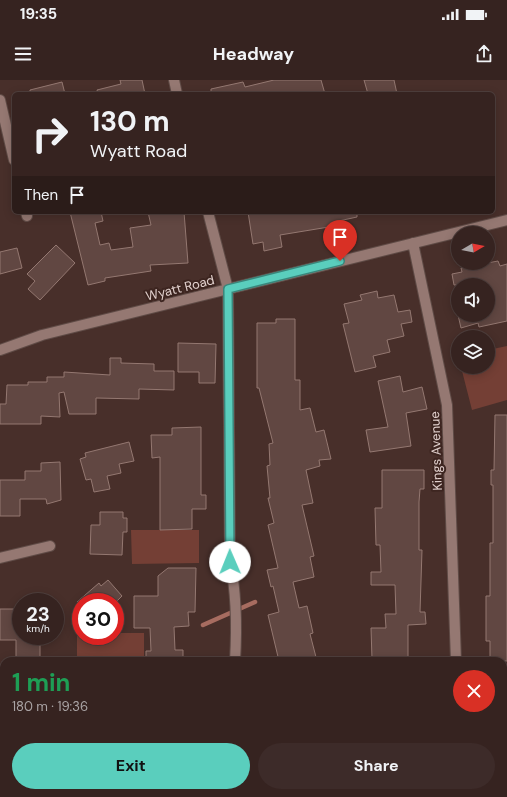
<!DOCTYPE html>
<html lang="en">
<head>
<meta charset="utf-8">
<style>
	:root { --surface:#362320; --page:#3d2b29; --text:#f1f3f6; --muted:#aaa4a5; --line:#50403e; --accent:#5acebd }
	body { margin:0; font-family:"DM Sans",sans-serif; background:var(--page); color:var(--text); height:100vh; display:flex; flex-direction:column; font-size:15px; white-space:nowrap }
	* { box-sizing:border-box; margin:0 }
	p { font-size:13px; color:var(--muted) }
	.icon { flex:none; width:22px; height:22px; fill:none; stroke:currentColor; stroke-width:2; stroke-linecap:round; stroke-linejoin:round }
	.map { position:relative; flex:1; overflow:hidden }
	.sheet { position:absolute; left:0px; top:577px; width:507px; height:140px; display:flex; flex-direction:column; background:var(--surface); border-radius:12px 12px 0 0; box-shadow:0 2px 10px #0003,0 0 0 1px var(--line) }
	.sheet>* { flex:none }
	.hud { position:absolute; left:12px; top:12px; width:483px; height:122px; border-radius:6px; box-shadow:0 2px 10px #0003,0 0 0 1px var(--line); background:#362320; color:var(--text); overflow:hidden }
	.needle { width:26px; rotate:80deg }
	.fabs { position:absolute; left:451px; top:146px; display:grid; gap:8px }
	.fabs a { display:grid; place-items:center; width:44px; height:44px; border-radius:50%; background:var(--surface); box-shadow:0 2px 10px #0003,0 0 0 1px var(--line); font-size:20px }
	.speed { position:absolute; left:12px; top:513px; display:flex; gap:8px; font-size:20px; font-weight:700; text-align:center }
	.speed>* { display:grid; place-content:center; width:52px; height:52px; border-radius:50%; background:var(--surface); box-shadow:0 2px 10px #0003,0 0 0 1px var(--line); line-height:1 }
	.speed small { font-size:10px; font-weight:400 }
	.speed .limit { border:6px solid #d22; background:#fff; color:#111 }
	.pin { position:absolute; display:grid; place-items:center; width:34px; height:34px; color:#fff; margin:-41px -17px; border-radius:50% 50% 50% 0; rotate:-45deg; box-shadow:0 0 4px #0007 }
	.pin .icon { rotate:45deg }
	.me { position:absolute; width:44px; margin:-22px; rotate:359deg; stroke-linejoin:round; filter:drop-shadow(0 0 3px #0008) }
	.turn { display:flex; align-items:center; gap:14px; height:84px; padding:0 12px; font-size:18px }
	.turn .icon { width:52px; height:52px; stroke-width:2.5 }
	.turn b { display:block; font-size:28px; line-height:34px }
	.then { display:flex; align-items:center; height:38px; padding:0 12px; background:#0003; gap:8px; font-size:15px }
	.round { display:grid; place-items:center; flex:none; width:42px; height:42px; border-radius:21px; background:var(--page) }
	.headline { display:flex; align-items:center; justify-content:space-between; height:68px; padding:0 12px }
	h1 { font-size:24px; font-weight:700; line-height:30px; color:#1e9e55 }
	.button { display:flex; gap:8px; margin-top:auto; padding:8px 12px }
	.button a { flex:1; height:46px; border-radius:24px; background:var(--accent); color:#111; font-size:16px; font-weight:700; line-height:46px; text-align:center }
	.button a+a { background:var(--page); color:var(--text) }
	.status { display:flex; justify-content:space-between; align-items:center; height:28px; padding:0 20px; background:var(--surface); direction:ltr }
	.status svg { height:11px; fill:currentColor }
	header { display:flex; justify-content:space-between; align-items:center; height:52px; padding:0 12px; background:var(--surface); font-size:18px; font-weight:700 }
	.map>svg:first-child { display:block }
	.green { fill:#743f35 }
	.lines { fill:none; stroke-linecap:round; stroke-linejoin:round }
	.stream { stroke:#a76c60; stroke-width:4.5 }
	.building { fill:#614742; stroke:#947871 }
	.pedestrian-casing { stroke:#5f4b46; stroke-width:12 }
	.minor-casing { stroke:#5f4b46; stroke-width:12 }
	.pedestrian { stroke:#957872; stroke-width:10 }
	.minor { stroke:#957872; stroke-width:10 }
	.route-casing { stroke:#3a867b; stroke-width:10 }
	.route { stroke:#5acebd; stroke-width:7 }
	.labels { text-anchor:middle; dominant-baseline:central; stroke-width:4; stroke-linejoin:round; paint-order:stroke }
	.street-label { font-size:13px; fill:#e1d0cd; stroke:#3d2520 }
</style>
</head>
<body>
<div class="status"><b>19:35</b><svg viewBox="0 0 49 12"><path d="M0 12V9h3v3zM5 12V6h3v6zM10 12V3h3v9zM15 12V0h3v12zM26 1h20v11H26zM47 4h2v5h-2z"/></svg></div>
<header><svg class="icon" aria-label="menu" viewBox="0 0 24 24"><path d="M4 6h16M4 12h16M4 18h16"/></svg>Headway<svg class="icon" aria-label="share" viewBox="0 0 24 24"><path d="M12 15V3M7 8l5-5 5 5M5 13v7h14v-7"/></svg></header>
<div class="map">
<svg width="507" height="717" viewBox="0 0 507 717">
	<rect width="100%" height="100%" fill="#482f2a"/>
	<path class="green" d="M507,266V320L472,330L461,287H488V270Z
		M131,450H199V483L132,484Z
		M77,553H81V556H115V553H144V581H77Z
		M507,689V717H468L469,713H503V690Z"/>
	<g class="lines">
		<path class="stream" d="M203,545L255,522"/>
	</g>
	<path class="building" d="M120,0H142L145,14H98L97,10L121,4Z
		M274,0H321L325,14H211V9L243,2L245,7Z
		M364,0H394L397,14H368Z
		M62,2L65,14H30V10Z
		M70,132H101L103,141L95,143L100,165L109,163L111,170L133,167L130,148L151,145L148,132H184L188,183L150,185L151,191L105,198V201L88,205Z
		M248,132H357V137L334,142L335,146L280,155L282,167L264,171L263,162L253,164Z
		M56,165L75,183L40,220L28,209L35,201L27,194Z
		M17,168L22,188L0,194V172Z
		M498,181L500,186L507,184V241L479,247L478,243L461,248L458,235H488V205H454L452,194L462,192L461,188Z
		M377,211L378,218L394,215L398,232L410,230L412,242L401,244L404,256L387,260L390,272L373,276L376,287L355,292L343,244L349,243L344,224L362,220L360,215Z
		M276,239H295V300H300V330L310,328L316,352L324,350L331,379L319,380L320,386L306,390L313,423L302,425L314,476L310,477L314,497L293,502L299,528L307,526L313,553L310,554L317,581H279L268,535L279,532L273,506L271,507L267,490L278,488L268,445L274,443L268,418H270L267,386L270,385L269,364L273,363L259,308H257V243H276Z
		M178,263L216,264L215,303H199V292H178Z
		M110,278H121V283L154,284V291H174V310L139,309V319L96,318V334H69L64,312L59,313L60,337L41,336V344H0V324H6L7,305H28V302H47V297H64V292L110,295Z
		M400,296L403,312L422,307L427,329L406,333L411,366L370,372L366,350L388,347L378,301Z
		M495,335H507V581H490V561H486V516H490V463H493V405H491V390H494Z
		M201,347V415H206V429H192V449L160,450V377L152,378L151,355H172V348Z
		M129,362L134,381L119,384L121,393L107,396L110,409L94,412L91,399L86,400L80,379L86,377L85,373Z
		M60,382L61,420L47,424L46,419H20V436H0V400H25V391H41V383Z
		M382,390H424V409H420L419,422V470H422L420,532H425L426,544L408,545V578L372,579L371,548H386L385,534H396L395,505H371V492H381L380,465H376L375,428H382Z
		M100,432H123V438H127V452H123L122,475L90,474L91,445H100Z
		M168,488H196L195,532H188L189,546L174,547L175,570H183V581H146V571H151L150,548H134V516H158V496Z
		M108,500L122,516L116,522H77L99,503L101,506Z
		M0,529H21V556H40V579H16V560H0Z"/>
	<g class="lines">
		<g class="pedestrian-casing">
			<path id="pedestrian" d="M230,482C237,515 237,547 235,581"/>
		</g>
		<g class="minor-casing">
			<path id="minor" d="M174,0L177,14
				M0,20L14,80
				M26,132L27,136
				M208,132L228,209L230,482
				M413,163L447,325L456,581
				M0,270L42,255L507,140
				M0,478L50,466
				M503,672L507,671
				M202,717V713
				M301,717L318,713
				M453,717L454,713"/>
		</g>
		<use href="#pedestrian" class="pedestrian"/>
		<use href="#minor" class="minor"/>
	</g>
	<g class="lines">
		<g class="route-casing">
			<path id="route" d="M230,482L228,209L340,181"/>
		</g>
		<use href="#route" class="route"/>
	</g>
	<g class="labels">
		<g class="street-label">
			<text transform="translate(180 208) rotate(-14)">Wyatt Road</text>
			<text transform="translate(436 371) rotate(-92)">Kings Avenue</text>
		</g>
	</g>
</svg>
<div class="fabs">
<a><svg class="needle" viewBox="-14 -14 28 28"><path d="M0-13l5 13h-10z" fill="#e53935"/><path d="M0 13l5-13h-10z" fill="#aaa4a5"/></svg></a>
<a><svg class="icon" aria-label="sound" viewBox="0 0 24 24"><path d="M4 9h4l5-4v14l-5-4H4zM17 9q2 3 0 6"/></svg></a>
<a><svg class="icon" aria-label="layers" viewBox="0 0 24 24"><path d="M12 4l9 5-9 5-9-5zM3 14l9 5 9-5"/></svg></a>
</div>
<div class="speed"><div>23<small>km/h</small></div><div class="limit">30</div></div>
<div class="pin" style="left:340px;top:181px;background:#d93025"><svg class="icon" aria-label="arrive" viewBox="0 0 24 24"><path d="M6 21V4h12l-3 4 3 4H6"/></svg></div>
<svg class="me" style="left:230px;top:482px" viewBox="-20 -20 40 40"><circle r="19" fill="#fff"/><path d="M0-13L10 11 0 6-10 11z" fill="#5acebd"/></svg>
<div class="hud">
<div class="turn"><svg class="icon" aria-label="right" viewBox="0 0 24 24"><path d="M7 20v-9h11M14 6l5 5-5 5"/></svg><div><b>130 m</b>Wyatt Road</div></div>
<div class="then">Then<svg class="icon" aria-label="arrive" viewBox="0 0 24 24"><path d="M6 21V4h12l-3 4 3 4H6"/></svg></div>
</div>
<section class="sheet">
<div class="headline"><div><h1>1 min</h1><p>180 m · 19:36</p></div><a class="round" style="background:#d93025;color:#fff"><svg class="icon" aria-label="close" viewBox="0 0 24 24"><path d="M6 6l12 12M18 6L6 18"/></svg></a></div>
<div class="button"><a>Exit</a><a>Share</a></div>
</section>
</div>
</body>
</html>
